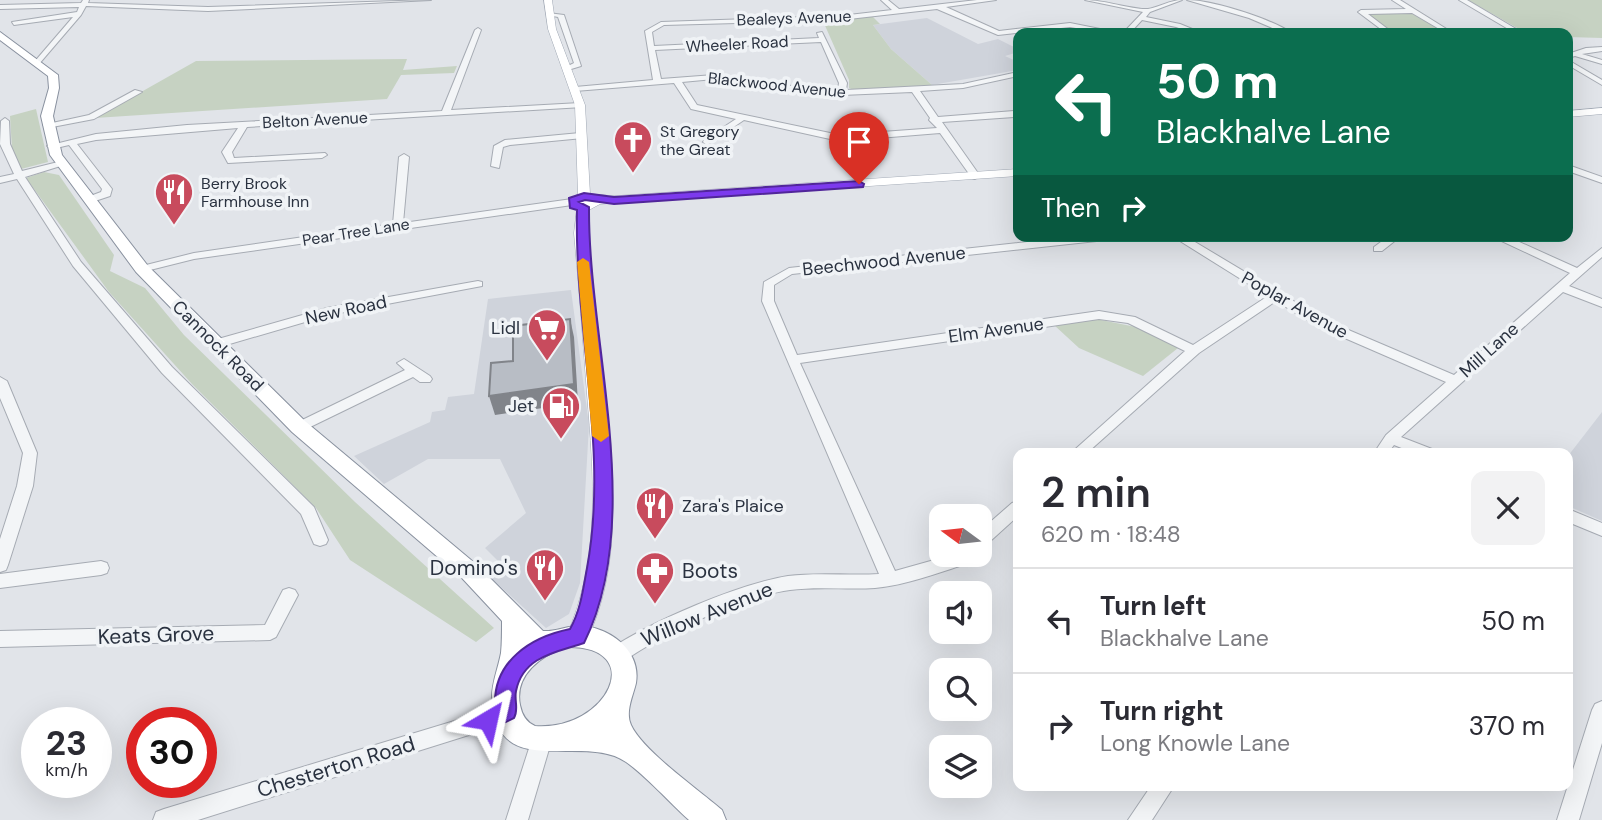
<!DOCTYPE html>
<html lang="en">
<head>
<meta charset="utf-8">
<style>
	:root { --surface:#fff; --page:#f2f2f3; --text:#2b2b33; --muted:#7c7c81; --line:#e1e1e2 }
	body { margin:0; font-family:"DM Sans",sans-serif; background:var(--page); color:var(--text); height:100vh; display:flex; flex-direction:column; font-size:26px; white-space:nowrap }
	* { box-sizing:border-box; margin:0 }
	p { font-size:23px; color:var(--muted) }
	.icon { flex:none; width:38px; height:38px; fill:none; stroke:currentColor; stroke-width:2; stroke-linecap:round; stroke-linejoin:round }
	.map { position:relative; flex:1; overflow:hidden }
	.sheet { position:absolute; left:1013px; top:448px; width:560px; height:343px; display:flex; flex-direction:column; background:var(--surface); border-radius:14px; box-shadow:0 7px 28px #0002 }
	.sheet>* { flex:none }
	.hud { position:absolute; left:1013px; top:28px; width:560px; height:214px; border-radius:14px; box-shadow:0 7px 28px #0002; background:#0b6e4f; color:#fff; overflow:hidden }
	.needle { width:46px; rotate:285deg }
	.controls { position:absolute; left:929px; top:504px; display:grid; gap:14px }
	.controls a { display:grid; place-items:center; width:63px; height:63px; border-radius:14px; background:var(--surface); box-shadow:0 7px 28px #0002; font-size:35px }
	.speed { position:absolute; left:21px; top:707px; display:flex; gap:14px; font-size:35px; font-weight:700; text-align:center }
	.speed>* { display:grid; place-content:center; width:91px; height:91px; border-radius:50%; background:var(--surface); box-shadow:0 7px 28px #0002; line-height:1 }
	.speed small { font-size:18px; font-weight:400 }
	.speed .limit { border:10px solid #d22; background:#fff; color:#111 }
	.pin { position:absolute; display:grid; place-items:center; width:60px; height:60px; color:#fff; margin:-72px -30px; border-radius:50% 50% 50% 0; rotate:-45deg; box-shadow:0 0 7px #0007 }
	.pin .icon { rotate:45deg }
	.me { position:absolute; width:77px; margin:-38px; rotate:36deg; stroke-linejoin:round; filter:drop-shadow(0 0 5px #0008) }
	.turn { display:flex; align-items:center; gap:24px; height:147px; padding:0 28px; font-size:32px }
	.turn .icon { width:91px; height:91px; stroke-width:2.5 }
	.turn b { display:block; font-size:49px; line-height:60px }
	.then { display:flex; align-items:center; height:66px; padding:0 28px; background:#0003; gap:14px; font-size:26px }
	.round { display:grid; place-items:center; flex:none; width:74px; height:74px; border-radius:14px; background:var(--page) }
	.overview { display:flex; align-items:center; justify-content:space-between; height:119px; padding:0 28px }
	h1 { font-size:42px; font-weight:600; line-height:52px }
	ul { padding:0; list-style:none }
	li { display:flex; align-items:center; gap:21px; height:105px; padding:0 28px; border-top:2px solid var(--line) }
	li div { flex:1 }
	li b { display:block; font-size:26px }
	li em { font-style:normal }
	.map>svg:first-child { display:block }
	.built { fill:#cfd3db }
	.green { fill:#c6d2c2 }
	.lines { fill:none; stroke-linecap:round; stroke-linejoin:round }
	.minor-casing { stroke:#a6abb3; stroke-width:2 }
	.major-casing { stroke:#a0a8b4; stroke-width:1 }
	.highway-casing { stroke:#89919f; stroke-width:2 }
	.minor { fill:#f3f5f7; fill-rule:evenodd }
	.major { fill:#fff; fill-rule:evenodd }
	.highway { fill:#fff; fill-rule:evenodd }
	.shaded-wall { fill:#81848a }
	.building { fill:#b8bdc5; stroke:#81848a; stroke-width:2 }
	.route { fill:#7c3aed; stroke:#51269a; stroke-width:2 }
	.slow { fill:#f59e0b }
	.labels { text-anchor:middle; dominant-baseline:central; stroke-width:7; stroke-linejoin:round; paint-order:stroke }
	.far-street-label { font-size:16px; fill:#2a3240; stroke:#f0f3f6 }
	.far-poi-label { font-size:16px; fill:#2a3240; stroke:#f0f3f6; text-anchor:start }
	.street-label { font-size:18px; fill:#2a3240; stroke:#f0f3f6 }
	.poi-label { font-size:18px; fill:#2a3240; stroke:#f0f3f6; text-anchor:end }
	.near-poi-label { font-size:21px; fill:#2a3240; stroke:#f0f3f6; text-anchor:end }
	.near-street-label { font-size:21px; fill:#2a3240; stroke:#f0f3f6 }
</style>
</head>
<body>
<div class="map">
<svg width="1602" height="820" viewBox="0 0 1602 820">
	<rect width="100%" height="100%" fill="#e1e4e9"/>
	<path class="built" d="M927,18L978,44L998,39L1018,49V52L1005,56L1018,62V70L932,85L891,49L873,25Z
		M571,290L589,425L580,583L569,614L546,628L491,578L505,568L485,548L526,513L500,459H428L384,484L354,456L430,422L432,412L445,410L448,397L474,394L488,299Z
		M1602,412V521L1568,506V456Z"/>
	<path class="green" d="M1468,0H1602V38L1568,37V33H1526Z
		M1366,13H1411L1445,33H1395Z
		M872,16L880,24L873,25L891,49L932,85L856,91L849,88V80L823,21Z
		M407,59L403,70L457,66L454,73L401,75L387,99L95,118L196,61Z
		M36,109L48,162L21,169L12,149L10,116Z
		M44,172L59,175L114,255L110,271L145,288L184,335L355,502L494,628L476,642L350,560L316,508L192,384L109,292L26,178Z
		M1096,319L1136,327L1178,348L1143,376L1079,348L1054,325Z"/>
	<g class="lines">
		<g class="minor-casing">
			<path id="minor" d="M83,0H89L88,3L208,7L431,0L208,11L86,6L81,15L39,64L35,62L36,60L73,17L14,25L12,22L77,12L79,7L0,9V5L81,3Z
				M881,0H888L899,9L977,0H996L946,7L999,31L1070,23L1120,33H1106L1070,27L998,35L937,9L840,20L664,25L652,32L654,46L819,38L817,33L822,32L847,83L846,90L963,84L1018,72V76L963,88L920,91L938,117L1014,111L1018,114L1014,117L942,122L980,176L975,179L972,178L940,133L854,140L830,139L744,120L707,145L703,142L704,140L736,119L691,109L674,83L575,91L571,89L575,87L653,80L645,31L661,22L840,16L892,10ZM821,42L839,83L838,89L806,88L714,75L661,79L655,50ZM714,79L842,95L912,92L930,118L929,120L937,128L854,134L830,133L697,105L682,82Z
				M1085,0C1104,0 1134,10 1148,9C1160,7 1170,0 1182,0L1150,12L1146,17L1180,24L1202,33H1193L1176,27L1142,20L1130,33H1123L1143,12Z
				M1187,0C1213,0 1271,19 1292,33H1284L1249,18Z
				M1392,0H1400L1453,33H1446L1412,13L1368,14L1393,33H1386L1358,12L1361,10L1406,9Z
				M1459,0H1467L1523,33H1515Z
				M548,13L564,15L581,66L568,70L564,68L574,63L558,17L548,15Z
				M478,28L481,30L451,110L580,103H583V107L247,127L232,152L234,158L325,153L327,155L322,158L228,163L222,152L238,128L96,140L77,144L112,189L110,196L89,203L84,200L85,198L101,192L102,189L69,145L52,149L47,146L96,134L187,125L442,111L475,30Z
				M1602,47V51L1582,54L1602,60V64L1575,56L1568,58V54L1586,48Z
				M1568,60L1602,80V85L1568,65Z
				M135,90L142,92L94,119L47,128L43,125L89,115Z
				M5,118L9,121L10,144L22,171L62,161L67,164L25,177L81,262L172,367L314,507L328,540L326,544L320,546L314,544L301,514L162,373L73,266L17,179L0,183V177L14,174L0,144L1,121Z
				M580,133L584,136L583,138L510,145L503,147L499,168L491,166L494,146L505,140Z
				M404,154L409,157L403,223L572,199L577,202L572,205L194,259L142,272L136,269L138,267L194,253L393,224L399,157Z
				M1568,165L1602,177V183L1568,171Z
				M1082,236H1120L1115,239L792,274L774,285V301L797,355L1099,311L1135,317L1193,345L1268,296L1172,236H1185L1325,320L1454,375L1570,273L1491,236H1506L1577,268L1602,248V257L1569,286L1602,299V307L1563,292L1401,437L1432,449L1434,453H1414L1394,445L1388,453H1374L1386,435L1446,382L1317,326L1276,301L1199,353L1087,453H1071L1185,351L1128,323L1099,319L800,363L895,571L952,555H972L963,565C934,574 906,585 875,588C847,590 818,586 790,590C744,596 662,634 624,661L617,663L610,661L608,655L610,649C653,621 738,584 788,576C818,572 849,576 879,574L762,301L764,282L789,268Z
				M1389,236H1401L1382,251H1374V247Z
				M478,281L482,282V286L329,315L216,348L210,344L211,341L327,308Z
				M404,359L430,376L432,379L430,382H420L413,377L304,430L299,432L292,427L294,424L405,370L397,363Z
				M0,377L7,381L37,453L33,486L8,565L6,570L0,572V539L17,486L23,453L0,398Z
				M1018,501V516L986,545L980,547V531L1012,503Z
				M1568,509L1602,523V536L1568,522Z
				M101,561L107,563L109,568L107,573L101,575L0,588V574Z
				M289,588L295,590L298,595L276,637L270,640L0,647V631L265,625L283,590Z
				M1602,701V743L1579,820H1557L1592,710L1595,704Z
				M506,702L513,705L516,711L513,717L488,729L198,820H153L156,812L164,809L484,712Z
				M542,730L549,732L552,739L528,820H506L532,739L535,732Z
				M1151,786H1174L1152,820H1128Z"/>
		</g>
		<g class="major-casing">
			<path id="major" d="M544,0H552L556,29L585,105L590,194L614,196L1018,169V176L600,204L589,210L588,233C593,286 599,339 604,392C613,477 624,564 585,644L577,647L569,644L566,637C601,559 594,477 587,394C583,340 579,287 574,233L577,208L566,203L578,194L575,105L548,29Z
				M1602,108V114L1568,117V111Z"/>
		</g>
		<g class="highway-casing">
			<path id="highway" d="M0,32L58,75L59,88L53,116L62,155L148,266L306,422L477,565L543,631C557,632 570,624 585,626C613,630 641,652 636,683C633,696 625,712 631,725C643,751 699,790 722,810L726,820H689C670,803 646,776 626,762C583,732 497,783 492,700C491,685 498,669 501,653C502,643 502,632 502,621L461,577L292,432L136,272L50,155L41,116L49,88L48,76L0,40ZM567,647C648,646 608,731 535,726C526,722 522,715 520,705C514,675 541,655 567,647Z"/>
		</g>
		<use href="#minor" class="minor"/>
		<use href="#major" class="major"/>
		<use href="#highway" class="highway"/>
	</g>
	<path class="shaded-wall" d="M570,319L574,337L578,403L495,415L489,396Z"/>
	<path class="building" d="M570,319L574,384L489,396L491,363L513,361V326Z"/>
	<path class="route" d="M859,181L864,184L863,187L614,204L585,200L579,202L589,207C588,343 646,518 584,643C557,652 523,656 516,691C514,701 519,709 514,718L488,731L480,728L476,720L480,713L495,706C493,661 531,637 570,629C581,609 583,589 587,568C609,450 574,329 577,210L570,208L569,198L584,193L614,197Z"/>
	<path class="slow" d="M583,258L589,262L609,436L601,442L592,436L577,262Z"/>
	<defs>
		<g id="church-pin" transform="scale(2.0125)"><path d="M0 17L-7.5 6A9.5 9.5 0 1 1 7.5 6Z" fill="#c84b5d" stroke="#f0f3f6"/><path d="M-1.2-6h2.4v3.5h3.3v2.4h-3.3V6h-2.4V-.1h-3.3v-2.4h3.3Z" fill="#fff"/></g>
		<g id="restaurant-pin" transform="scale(2.0125)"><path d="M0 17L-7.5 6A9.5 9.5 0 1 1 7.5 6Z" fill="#c84b5d" stroke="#f0f3f6"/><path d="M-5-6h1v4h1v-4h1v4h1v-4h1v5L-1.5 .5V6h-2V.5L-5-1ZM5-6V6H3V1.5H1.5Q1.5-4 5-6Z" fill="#fff"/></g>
		<g id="supermarket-pin" transform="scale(2.0125)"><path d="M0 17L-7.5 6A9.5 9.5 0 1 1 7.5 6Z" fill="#c84b5d" stroke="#f0f3f6"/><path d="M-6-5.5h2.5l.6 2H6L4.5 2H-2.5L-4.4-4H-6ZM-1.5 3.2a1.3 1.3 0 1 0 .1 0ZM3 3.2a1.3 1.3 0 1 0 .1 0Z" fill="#fff"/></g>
		<g id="fuel-pin" transform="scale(2.0125)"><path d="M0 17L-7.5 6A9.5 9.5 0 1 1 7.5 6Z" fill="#c84b5d" stroke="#f0f3f6"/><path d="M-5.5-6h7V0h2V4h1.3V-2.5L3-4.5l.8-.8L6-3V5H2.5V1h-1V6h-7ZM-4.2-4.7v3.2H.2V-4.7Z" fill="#fff"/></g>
		<g id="pharmacy-pin" transform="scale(2.0125)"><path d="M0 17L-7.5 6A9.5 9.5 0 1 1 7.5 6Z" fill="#c84b5d" stroke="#f0f3f6"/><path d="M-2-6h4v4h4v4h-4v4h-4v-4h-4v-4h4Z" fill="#fff"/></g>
	</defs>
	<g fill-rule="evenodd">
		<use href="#church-pin" x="633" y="140"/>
		<use href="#restaurant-pin" x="174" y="192"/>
		<use href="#supermarket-pin" x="547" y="328"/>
		<use href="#fuel-pin" x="561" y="406"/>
		<use href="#restaurant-pin" x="655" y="506"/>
		<use href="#restaurant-pin" x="545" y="568"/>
		<use href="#pharmacy-pin" x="655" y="571"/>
	</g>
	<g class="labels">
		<g class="far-street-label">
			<text transform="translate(794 18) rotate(-2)">Bealeys Avenue</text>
			<text transform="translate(737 44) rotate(-3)">Wheeler Road</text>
			<text transform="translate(777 85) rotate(6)">Blackwood Avenue</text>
			<text transform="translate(315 120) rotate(-3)">Belton Avenue</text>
			<text transform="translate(356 232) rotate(-9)">Pear Tree Lane</text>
		</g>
		<g class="far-poi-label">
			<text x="660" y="131">St Gregory<tspan x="660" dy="18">the Great</tspan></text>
			<text x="201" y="183">Berry Brook<tspan x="201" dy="18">Farmhouse Inn</tspan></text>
		</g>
		<g class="street-label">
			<text transform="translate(884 261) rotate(-6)">Beechwood Avenue</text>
			<text transform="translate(1295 305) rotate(29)">Poplar Avenue</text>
			<text transform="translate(346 310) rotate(-12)">New Road</text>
			<text transform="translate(996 330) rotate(-8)">Elm Avenue</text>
			<text transform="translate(218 346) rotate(45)">Cannock Road</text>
			<text transform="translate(1489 350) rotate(-42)">Mill Lane</text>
		</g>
		<g class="poi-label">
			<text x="520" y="328">Lidl</text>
			<text x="534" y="406">Jet</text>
			<text x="682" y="506" text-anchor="start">Zara's Plaice</text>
		</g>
		<g class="near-poi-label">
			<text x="518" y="568">Domino's</text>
			<text x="682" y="571" text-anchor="start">Boots</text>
		</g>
		<g class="near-street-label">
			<text transform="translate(707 614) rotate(-22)">Willow Avenue</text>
			<text transform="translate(156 635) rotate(-2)">Keats Grove</text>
			<text transform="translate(336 767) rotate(-17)">Chesterton Road</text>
		</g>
	</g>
</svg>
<div class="controls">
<a><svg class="needle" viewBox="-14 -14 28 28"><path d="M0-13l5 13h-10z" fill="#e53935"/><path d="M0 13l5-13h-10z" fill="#7c7c81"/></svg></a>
<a><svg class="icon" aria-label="sound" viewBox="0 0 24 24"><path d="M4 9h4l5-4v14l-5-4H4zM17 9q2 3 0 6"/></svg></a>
<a><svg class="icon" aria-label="search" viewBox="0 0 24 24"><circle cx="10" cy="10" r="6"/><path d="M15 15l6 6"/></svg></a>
<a><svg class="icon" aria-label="layers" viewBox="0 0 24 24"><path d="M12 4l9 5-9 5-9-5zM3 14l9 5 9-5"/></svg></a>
</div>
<div class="speed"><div>23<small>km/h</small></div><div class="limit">30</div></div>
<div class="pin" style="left:859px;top:184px;background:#d93025"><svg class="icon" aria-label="arrive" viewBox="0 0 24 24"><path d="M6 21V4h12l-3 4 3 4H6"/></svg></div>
<svg class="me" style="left:488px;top:720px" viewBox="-20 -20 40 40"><path d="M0-17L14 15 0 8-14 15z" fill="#7c3aed" stroke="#fff" stroke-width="4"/></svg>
<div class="hud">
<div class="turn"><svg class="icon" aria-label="left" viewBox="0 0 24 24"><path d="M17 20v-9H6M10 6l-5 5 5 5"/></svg><div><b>50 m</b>Blackhalve Lane</div></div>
<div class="then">Then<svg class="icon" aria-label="right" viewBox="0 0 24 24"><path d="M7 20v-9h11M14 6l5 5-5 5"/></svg></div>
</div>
<section class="sheet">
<div class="overview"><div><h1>2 min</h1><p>620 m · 18:48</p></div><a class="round"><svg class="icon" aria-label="close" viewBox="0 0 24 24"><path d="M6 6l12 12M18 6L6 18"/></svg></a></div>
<ul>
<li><svg class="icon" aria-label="left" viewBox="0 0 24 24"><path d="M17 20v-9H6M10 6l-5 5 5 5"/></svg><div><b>Turn left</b><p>Blackhalve Lane</p></div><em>50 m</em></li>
<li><svg class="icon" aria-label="right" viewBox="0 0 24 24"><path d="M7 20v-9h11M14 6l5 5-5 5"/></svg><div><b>Turn right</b><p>Long Knowle Lane</p></div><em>370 m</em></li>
</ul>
</section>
</div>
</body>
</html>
